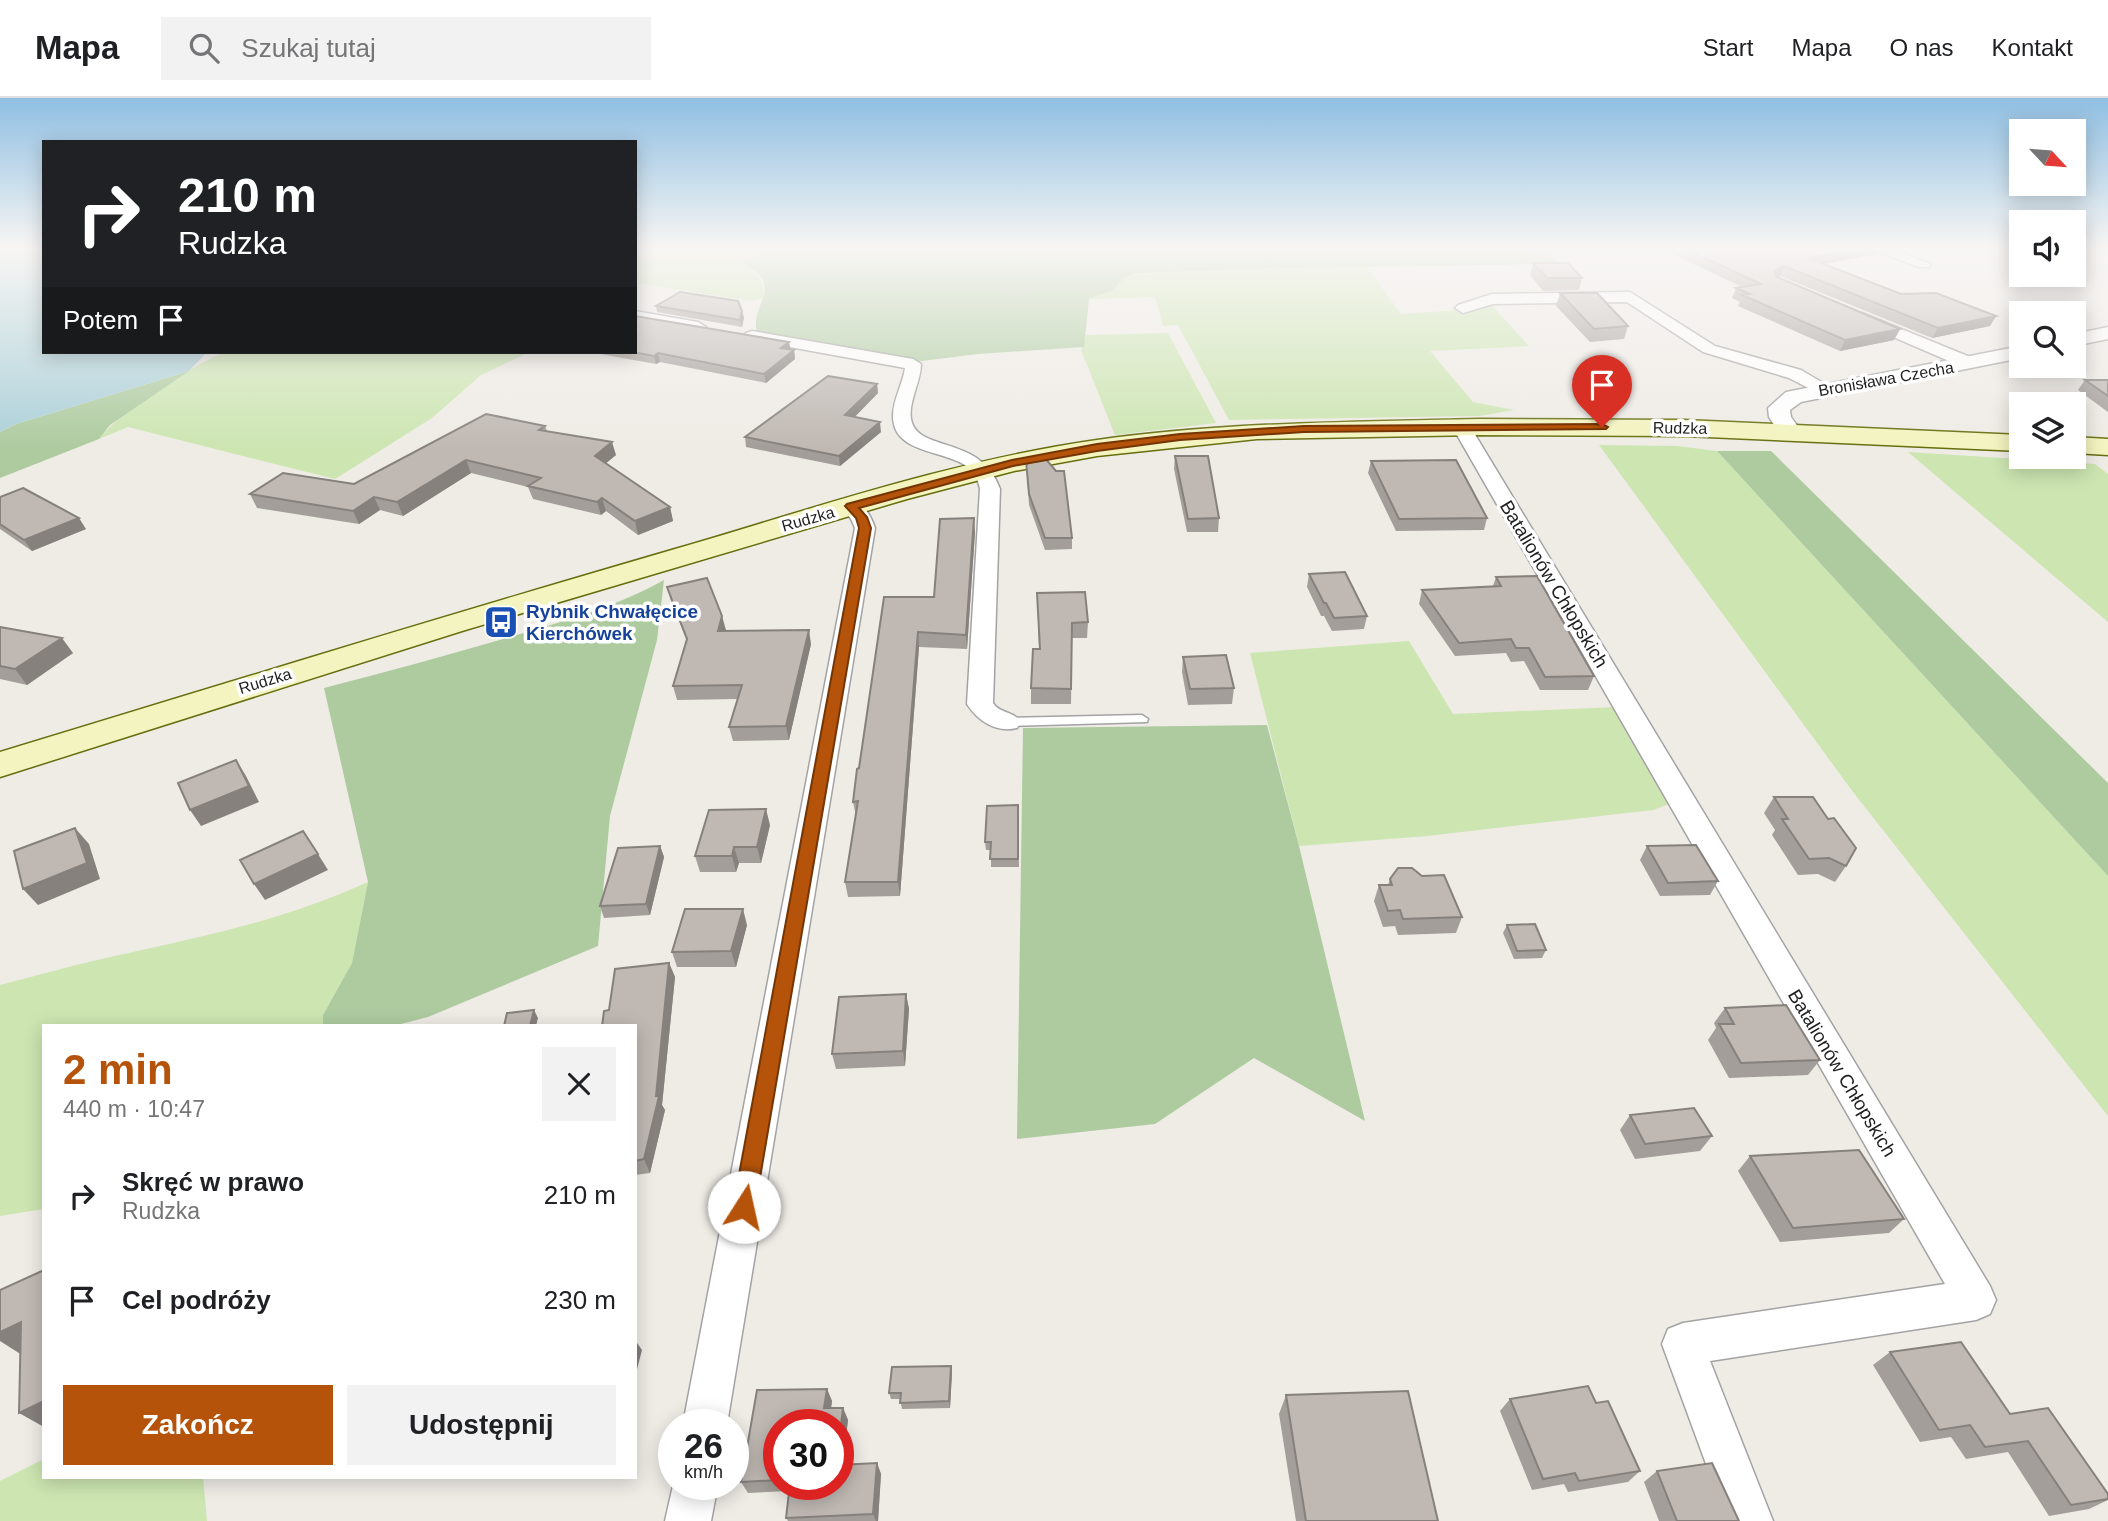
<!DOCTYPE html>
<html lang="pl">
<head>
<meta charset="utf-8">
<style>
	:root { --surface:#fff; --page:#f2f2f2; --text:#202124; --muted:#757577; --line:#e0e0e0; --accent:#b45309 }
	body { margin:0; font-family:Helvetica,sans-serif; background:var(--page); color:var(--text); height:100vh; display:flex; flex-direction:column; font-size:26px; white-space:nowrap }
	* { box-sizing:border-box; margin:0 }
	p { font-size:23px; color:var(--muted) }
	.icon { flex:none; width:38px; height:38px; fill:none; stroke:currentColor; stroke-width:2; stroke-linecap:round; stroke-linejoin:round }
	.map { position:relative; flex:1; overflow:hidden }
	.sheet { position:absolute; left:42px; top:926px; width:595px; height:455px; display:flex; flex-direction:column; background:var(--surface); border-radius:0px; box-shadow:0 4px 18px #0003 }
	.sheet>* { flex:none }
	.guide { position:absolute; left:42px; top:42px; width:595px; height:214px; border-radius:0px; box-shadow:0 4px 18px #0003; background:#202124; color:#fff; overflow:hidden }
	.needle { width:46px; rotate:116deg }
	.tools { position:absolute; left:2009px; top:21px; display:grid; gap:14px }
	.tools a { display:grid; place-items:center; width:77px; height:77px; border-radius:0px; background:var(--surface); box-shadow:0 4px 18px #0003; font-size:35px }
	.speed { position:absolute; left:658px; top:1311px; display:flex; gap:14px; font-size:35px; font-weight:700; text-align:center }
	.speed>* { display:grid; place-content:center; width:91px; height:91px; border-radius:50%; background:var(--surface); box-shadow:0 4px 18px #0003; line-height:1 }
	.speed small { font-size:18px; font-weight:400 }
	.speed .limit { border:10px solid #d22; background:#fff; color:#111 }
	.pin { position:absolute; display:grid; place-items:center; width:60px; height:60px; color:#fff; margin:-72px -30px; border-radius:50% 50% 50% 0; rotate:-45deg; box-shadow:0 0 7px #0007 }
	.pin .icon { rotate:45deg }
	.me { position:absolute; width:77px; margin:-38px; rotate:10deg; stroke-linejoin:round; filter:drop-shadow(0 0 5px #0008) }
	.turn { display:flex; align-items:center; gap:24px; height:147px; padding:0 21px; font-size:32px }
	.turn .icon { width:91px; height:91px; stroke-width:2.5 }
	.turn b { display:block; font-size:49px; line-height:60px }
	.then { display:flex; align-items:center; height:66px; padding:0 21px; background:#0003; gap:14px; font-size:26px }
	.round { display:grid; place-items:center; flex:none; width:74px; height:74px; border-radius:0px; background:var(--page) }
	.head { display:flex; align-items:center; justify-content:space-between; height:119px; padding:0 21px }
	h1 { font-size:42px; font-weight:700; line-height:52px; color:var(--accent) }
	.action { display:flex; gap:14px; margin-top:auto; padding:14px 21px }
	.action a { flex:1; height:80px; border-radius:0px; background:var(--accent); color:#fff; font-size:28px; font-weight:700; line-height:80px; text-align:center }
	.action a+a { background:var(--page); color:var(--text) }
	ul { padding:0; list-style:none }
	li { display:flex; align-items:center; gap:21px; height:105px; padding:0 21px }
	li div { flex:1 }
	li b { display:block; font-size:26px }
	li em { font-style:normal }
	header { display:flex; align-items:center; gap:42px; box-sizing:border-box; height:98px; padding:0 35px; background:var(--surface); border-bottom:2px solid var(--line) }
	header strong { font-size:33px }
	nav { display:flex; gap:38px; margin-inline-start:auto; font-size:24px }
	.search { width:490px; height:63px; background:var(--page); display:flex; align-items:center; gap:18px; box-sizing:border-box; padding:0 24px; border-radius:0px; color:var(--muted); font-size:26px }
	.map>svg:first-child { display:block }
	.grass { fill:#cce5b1 }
	.forest { fill:#adcb9f }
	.water { fill:#abd0d9 }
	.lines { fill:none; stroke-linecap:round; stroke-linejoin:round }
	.service-casing { stroke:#a3a3a3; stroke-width:3 }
	.minor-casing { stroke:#a3a3a3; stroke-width:3 }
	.tertiary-casing { stroke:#a3a3a3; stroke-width:3 }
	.secondary-casing { stroke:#666e0e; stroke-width:3 }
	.service { fill:#fff; fill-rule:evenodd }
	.minor { fill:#fff; fill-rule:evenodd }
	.tertiary { fill:#fff; fill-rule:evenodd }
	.secondary { fill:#f3f4bf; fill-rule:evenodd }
	.wall { fill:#a49e9a; fill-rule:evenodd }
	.shaded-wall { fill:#86817d }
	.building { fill:#bfb8b3; stroke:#86817d; stroke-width:2 }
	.route { fill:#b45309; stroke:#753606; stroke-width:2 }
	.labels { text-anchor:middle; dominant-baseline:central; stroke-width:7; stroke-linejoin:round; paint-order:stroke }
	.far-street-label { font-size:16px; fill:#1f1f1f; stroke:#fff }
	.street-label { font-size:19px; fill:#1f1f1f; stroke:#fff }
	.transit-label { font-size:19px; font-weight:bold; fill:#164399; stroke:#fff; text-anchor:start }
</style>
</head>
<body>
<header>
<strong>Mapa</strong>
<div class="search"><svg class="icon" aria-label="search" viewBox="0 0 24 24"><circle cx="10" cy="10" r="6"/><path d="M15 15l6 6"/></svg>Szukaj tutaj</div>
<nav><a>Start</a><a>Mapa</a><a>O nas</a><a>Kontakt</a></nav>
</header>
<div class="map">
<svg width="2108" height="1423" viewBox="0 0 2108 1423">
	<rect width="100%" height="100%" fill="#efece6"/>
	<path class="grass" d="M635,151H790L742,164C755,178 765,178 763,200L751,203L635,185Z
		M1366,168L1401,216L1475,211L1488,203L1529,248L1430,253L1473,304L1514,312L1480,318L1229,322L1178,227L1163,228L1155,199L1089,201L1113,192L1124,180L1136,175L1151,172Z
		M1168,235L1216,325L1115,337L1081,252L1086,237Z
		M224,254H530L481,277L432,320L335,381L128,329L99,341C126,308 186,272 224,254Z
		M1599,347L1677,348L1717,353L2108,778V1018L1853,694Z
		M1908,354L2095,366L2108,376V524Z
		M1409,543L1453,616L1616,609L1669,706L1653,712L1427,738L1299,748L1250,555Z
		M368,784L352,865L323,917V927L44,928V1111L0,1118V887C36,878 73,867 110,859C200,839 283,823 368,784Z
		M44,1361V1379H203L207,1423H0V1383Z"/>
	<path class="forest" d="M790,151H1536L1564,166L1283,170L1136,175L1124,180L1113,192L1089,201L1084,249L978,256L914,264L757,236C751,214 770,199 763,182C759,173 748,171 741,164Z
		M189,273L110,327L99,341L0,380V334L16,326Z
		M1717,353H1771L2108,685V778Z
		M664,482L657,542L610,718L598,848L428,919L397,927L323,928V917L352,865L368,784L324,590C390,573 455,555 520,536C568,522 620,507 664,482Z
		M1267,627L1299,748L1365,1023L1254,960L1155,1026L1017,1041L1023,630Z"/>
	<path class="water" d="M0,151H44V254H207L189,273L16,326L0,334Z"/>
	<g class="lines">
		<g class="service-casing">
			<path id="service" d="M1142,617L1148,621L1147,624L1008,628L1002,624L1008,620Z"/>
		</g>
		<g class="minor-casing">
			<path id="minor" d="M1872,151H1892L1931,166L1929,169H1919Z
				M1630,194L1715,248L1801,272L1835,292L1832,296H1820L1789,280L1703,254L1627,204L1493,206L1463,215L1455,210L1458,207L1492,196Z
				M635,213L698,224L706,229L698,234L635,223Z
				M1862,215L1975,261L1977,265L1969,270L1963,269L1856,223L1854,220L1856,217Z
				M752,233L913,261L921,266C921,285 906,307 912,325C922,354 982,338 1000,391L993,605C1000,616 1014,613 1021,624L1017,630C996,635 978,623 967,606L980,391C979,386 977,380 974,375C955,350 893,360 893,318C893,301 903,286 905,270L746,241L744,238L746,235Z
				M1462,324L1471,330L1990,1188L1996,1202L1990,1216L1976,1222L1710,1263L1773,1423H1727L1662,1246L1668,1231L1683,1225L1945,1186L1453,330Z
				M851,402C864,405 871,418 875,430L727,1326H683L855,430L851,421L841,408L844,404Z
				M674,1383V1386H718L711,1423H665Z"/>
		</g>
		<g class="tertiary-casing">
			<path id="tertiary" d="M2108,229V241L2074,248V236Z
				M2021,248V260L1801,304L1790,312L1791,319L1801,333L1797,338H1781L1769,319L1768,310L1786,294Z"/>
		</g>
		<g class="secondary-casing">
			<path id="secondary" d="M1479,321L1685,322L2021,337V353L1685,338L1479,337L1257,341L1097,358L1014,373L907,401L462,533L0,679V654C227,585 454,515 682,449C818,409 956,362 1097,342C1224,324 1351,324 1479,321Z
				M2074,339L2108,341V357L2074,355Z"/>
		</g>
		<use href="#service" class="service"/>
		<use href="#minor" class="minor"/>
		<use href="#tertiary" class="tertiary"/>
		<use href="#secondary" class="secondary"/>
	</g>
	<path class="wall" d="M1662,151H1880L1878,156L1824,166L1901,196L1996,218L1990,228L1932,240L1780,178L1777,179L1900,231L1894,242L1840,253L1738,208L1740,204L1732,200L1736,190L1742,189Z
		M1533,165L1582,180L1579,192L1543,193L1530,177Z
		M1560,195L1628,228L1624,241L1590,244L1556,208Z
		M656,208L744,219L742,229L657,214Z
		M790,252H794L795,261L766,285L660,264L656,266L589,254Z
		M2085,282H2108V314L2078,292Z
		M877,286L878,295L854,319L881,334L840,368L746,349L745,339Z
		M545,328L547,333L616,357L606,365L670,409L673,423L638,437L606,413L601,417L533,401L528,389L471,375L403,418L380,412L359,426L257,410L250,396L354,386Z
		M1175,358L1219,420L1218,434H1187L1174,371Z
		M1026,362L1056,373L1072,440V451L1045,452L1029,407Z
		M1371,363L1487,420L1484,432L1396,433L1368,375Z
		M0,399L86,431L32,453L0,431Z
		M975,434L967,551L919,549L900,798L848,799L845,784L856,718L853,704L859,670L884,499H934Z
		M1309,476L1367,518L1364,531L1332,533L1324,518H1321L1307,489Z
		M1496,479L1594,578L1588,592H1540L1524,563L1511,564L1506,555L1455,558L1419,506L1422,492L1493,488Z
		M667,489L726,532L725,533L811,546L789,642L733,643L729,629L738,601L677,602L673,588L687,543L671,503Z
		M1037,495L1088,524L1087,540H1072L1071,606H1031V590L1039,551Z
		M0,529L73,555L27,587L0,581Z
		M1183,559L1234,590L1232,606L1188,607L1182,574Z
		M1774,699L1846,768L1835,784L1818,776L1798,777L1772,737L1775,732L1764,715Z
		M1018,707L1019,769H991V752H986L985,744Z
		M770,727L761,765H739L736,774H700L695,758Z
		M660,748L664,759L650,817L604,820L600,808Z
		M1647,748L1718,783L1710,797L1660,798L1640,762Z
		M1390,781L1462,819L1456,835L1398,837L1395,828L1383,829L1374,803L1379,787H1388Z
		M747,827L736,869H677L672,854Z
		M1507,827L1546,852L1542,860L1514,861L1503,835Z
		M669,865L675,879L662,1007L665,1012L650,1075L635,1077V1078V928L609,912Z
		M906,896L909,911L905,968L836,971L832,956Z
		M1725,910L1820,962L1808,977L1729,980L1708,942L1716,930L1714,925Z
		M1630,1017L1712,1038L1700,1053L1635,1061L1620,1032Z
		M1750,1058L1904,1121L1889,1135L1780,1144L1738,1073Z
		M1890,1254L2010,1316L2108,1396V1402L2089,1411L2049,1418L2008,1354L1966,1361L1951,1339L1920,1344L1873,1267Z
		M951,1268L952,1274L950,1310L902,1311L900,1301H891L889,1295Z
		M827,1291L832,1303L831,1310H843L848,1322L842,1367L877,1365L881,1376L878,1423H788L786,1420L789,1393L748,1395L741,1384L757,1292ZM779,1326H838V1386H779Z
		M1286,1297L1438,1423H1296L1279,1316Z
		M1510,1301L1596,1305L1640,1373L1628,1384L1568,1394L1564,1386L1532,1392L1500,1313Z
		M1657,1373L1739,1423H1659L1644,1384Z"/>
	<path class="shaded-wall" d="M1857,151H1880L1878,156L1804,169L1808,160Z
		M1784,168L1780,178L1769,183L1774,173Z
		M742,213L744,219L742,229L740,222Z
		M1996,218L1990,228L1932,240L1938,230Z
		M1900,231L1894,242L1840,253L1845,242Z
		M789,244L791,253L781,250Z
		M794,252L795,261L766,285L764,276Z
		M658,255L660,264L656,266L654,258Z
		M877,286L878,295L847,327L845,317Z
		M880,324L881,334L840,368L839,358Z
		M612,344L616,357L599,371L595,358Z
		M466,362L471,375L403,418L397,404Z
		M374,399L380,412L359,426L353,413Z
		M602,400L606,413L601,417L597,404Z
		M670,409L673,423L638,437L635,423Z
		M79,420L86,431L32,453L24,442Z
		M974,420L975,434L967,551L966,537Z
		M722,518L726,532L721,547L718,533Z
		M809,532L811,546L789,642L786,628Z
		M918,534L919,549L900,798L898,784Z
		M62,540L73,555L27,587L15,571Z
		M236,662L246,678L259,704L201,728L190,712Z
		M766,711L770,727L761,765L757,749Z
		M75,730L89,746L100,781L38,807L23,791Z
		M660,748L664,759L650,817L646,806Z
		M734,749L739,765L736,774L732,758Z
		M318,756L328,772L265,802L254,786Z
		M743,811L747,827L736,869L731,853Z
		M669,865L675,879L662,1007L665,1012L650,1075L644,1061L656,998Z
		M906,896L909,911L905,968L903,953Z
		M534,912L538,920L536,928H530Z
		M21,1224L22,1257L0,1243V1234Z
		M635,1242L642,1252L635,1279Z
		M951,1268L952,1274L950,1310L949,1303Z
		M827,1291L832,1303L829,1322L824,1310Z
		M44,1303V1329L19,1315Z
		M843,1310L848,1322L841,1378L838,1371V1352Z
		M877,1365L881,1376L878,1423H876L873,1416Z"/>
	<path class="building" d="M1686,151H1857L1808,160L1901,196L1936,195L1996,218L1938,230L1784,168L1774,173L1777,179L1900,231L1845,242L1742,197L1750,196L1736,190L1761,186Z
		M1533,165H1568L1582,180H1547Z
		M680,194L738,203L742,213L740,222L656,208Z
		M1560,195H1597L1628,228L1594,231Z
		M635,218L789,244L781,250L794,252L764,276L658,255L654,258L632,254H635Z
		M828,278L877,286L845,317L880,324L839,358L745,339Z
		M2085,282H2108V298Z
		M486,316L545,328L539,332L612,344L595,358L670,409L635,423L602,400L597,404L528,388L541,380L466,362L397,404L374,399L353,413L250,396L283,375L354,386Z
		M1175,358H1208L1219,420L1188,421Z
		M1044,359L1056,373H1064L1072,440H1045L1029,396L1026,362Z
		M1456,362L1487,420L1399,421L1371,363Z
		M23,390L79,420L24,442L0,426V399Z
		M974,420L966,537L918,534L898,784H845L858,703L853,704L857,671L859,670L884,499H934L940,421Z
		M1345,474L1367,518L1334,520L1326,505H1324L1309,476Z
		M1537,478L1594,578L1545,579L1529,550H1516L1511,541L1459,545L1422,492L1501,488L1496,479Z
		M707,480L722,518L718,533L809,532L786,628L729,629L742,587L673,588L687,541L667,489Z
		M1085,494L1088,524L1072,525L1071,591L1031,590L1033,551H1040L1037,495Z
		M0,529L62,540L15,571L0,568Z
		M1226,557L1234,590L1190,591L1183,559Z
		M236,662L249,688L190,712L178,685Z
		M1774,699H1813L1828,721L1834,720L1856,750L1846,768L1829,760L1809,761L1782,721H1788Z
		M1018,707V761H990L991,744H985L987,708Z
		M766,711L757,749H734L732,758H695L709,712Z
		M75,730L87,765L23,791L14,753Z
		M303,733L318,756L254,786L240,762Z
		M1696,747L1718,783L1668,785L1647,748Z
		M660,748L646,806L600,808L618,750Z
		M1398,770H1412L1422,778L1444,777L1462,819L1403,821L1400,812L1388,813L1379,787H1392L1390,781Z
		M685,811H743L731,853L672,854Z
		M1535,826L1546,852L1517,853L1507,827Z
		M669,865L656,998H659L644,1061L635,1063V928H602L604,913L609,912L615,871Z
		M906,896L903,953L832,956L839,899Z
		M1786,907L1820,962L1741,965L1719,926H1734L1725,910Z
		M534,912L530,928H504L507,915Z
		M1694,1010L1712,1038L1645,1046L1630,1017Z
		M1859,1052L1904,1121L1793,1130L1750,1058Z
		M44,1172V1303L19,1315L21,1224L0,1234V1192Z
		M1961,1244L2010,1316L2048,1310L2108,1396V1401L2071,1407L2028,1343L1985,1349L1970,1327L1939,1332L1890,1254Z
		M951,1268L949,1303L900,1305L901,1295H889L892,1269Z
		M1588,1288L1596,1305L1608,1303L1640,1373L1579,1383L1575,1375L1543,1381L1510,1301Z
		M827,1291L824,1310H843L838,1352V1326H779V1382L741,1384L757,1292Z
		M1408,1293L1438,1423H1306L1286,1297Z
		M877,1365L873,1416L786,1420L790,1386H838V1367Z
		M1712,1365L1739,1423H1677L1657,1373Z"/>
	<linearGradient id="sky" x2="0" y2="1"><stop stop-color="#8fbfe2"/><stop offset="0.43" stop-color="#f8f6f4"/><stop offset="1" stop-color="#f8f6f4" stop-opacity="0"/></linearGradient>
	<rect width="2108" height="350" fill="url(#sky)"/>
	<path class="route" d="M1602,326L1608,329L1606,331L1304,334L1180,342L1097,353L1013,368L859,410L867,419L871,430L755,1109L751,1116L744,1119L736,1116L733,1109L859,430L856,420L845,408L847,406L1012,362L1097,346L1180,336L1304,328Z"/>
	<defs>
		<g id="bus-square" transform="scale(1.75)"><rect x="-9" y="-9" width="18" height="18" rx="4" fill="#1a4fb4" stroke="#fff"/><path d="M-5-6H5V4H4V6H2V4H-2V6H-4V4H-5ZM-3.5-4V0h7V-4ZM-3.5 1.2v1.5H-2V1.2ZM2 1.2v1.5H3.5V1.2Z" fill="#fff"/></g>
	</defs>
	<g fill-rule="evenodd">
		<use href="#bus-square" x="501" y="524"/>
	</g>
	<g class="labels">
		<g class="far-street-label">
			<text transform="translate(1886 281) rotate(-10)">Bronisława Czecha</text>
			<text transform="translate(1680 330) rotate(1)">Rudzka</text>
			<text transform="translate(808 421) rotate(-16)">Rudzka</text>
			<text transform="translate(265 583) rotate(-17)">Rudzka</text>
		</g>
		<g class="street-label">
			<text transform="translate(1554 486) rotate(59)">Batalionów Chłopskich</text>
			<text transform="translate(1842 975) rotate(59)">Batalionów Chłopskich</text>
		</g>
		<g class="transit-label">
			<text x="526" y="513">Rybnik Chwałęcice<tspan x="526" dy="22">Kierchówek</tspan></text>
		</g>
	</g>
</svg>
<div class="tools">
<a><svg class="needle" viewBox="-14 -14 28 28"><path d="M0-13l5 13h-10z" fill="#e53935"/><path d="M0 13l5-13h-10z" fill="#757577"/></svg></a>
<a><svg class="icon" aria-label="sound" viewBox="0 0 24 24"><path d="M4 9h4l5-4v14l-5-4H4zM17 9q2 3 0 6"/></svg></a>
<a><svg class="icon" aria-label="search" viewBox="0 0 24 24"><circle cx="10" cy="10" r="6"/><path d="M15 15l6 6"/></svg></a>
<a><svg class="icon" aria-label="layers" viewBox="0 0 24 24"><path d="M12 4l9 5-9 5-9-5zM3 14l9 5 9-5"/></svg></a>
</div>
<div class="speed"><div>26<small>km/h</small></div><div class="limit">30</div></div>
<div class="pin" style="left:1602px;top:329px;background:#d93025"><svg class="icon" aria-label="arrive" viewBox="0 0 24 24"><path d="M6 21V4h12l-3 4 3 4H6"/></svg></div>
<svg class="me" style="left:744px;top:1109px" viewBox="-20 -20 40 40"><circle r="19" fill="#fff"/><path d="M0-13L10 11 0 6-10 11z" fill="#b45309"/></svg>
<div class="guide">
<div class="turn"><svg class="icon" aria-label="right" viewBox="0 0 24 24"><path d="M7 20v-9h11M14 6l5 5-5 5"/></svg><div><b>210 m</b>Rudzka</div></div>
<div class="then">Potem<svg class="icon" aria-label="arrive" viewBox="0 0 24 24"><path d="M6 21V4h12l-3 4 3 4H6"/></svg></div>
</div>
<section class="sheet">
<div class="head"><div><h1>2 min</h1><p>440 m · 10:47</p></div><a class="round"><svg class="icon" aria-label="close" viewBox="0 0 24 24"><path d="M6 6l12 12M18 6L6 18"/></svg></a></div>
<ul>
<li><svg class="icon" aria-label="right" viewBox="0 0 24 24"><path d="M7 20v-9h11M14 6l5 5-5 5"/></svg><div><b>Skręć w prawo</b><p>Rudzka</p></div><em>210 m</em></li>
<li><svg class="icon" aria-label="arrive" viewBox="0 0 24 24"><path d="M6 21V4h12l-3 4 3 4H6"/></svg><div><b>Cel podróży</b></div><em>230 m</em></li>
</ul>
<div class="action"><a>Zakończ</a><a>Udostępnij</a></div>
</section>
</div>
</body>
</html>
